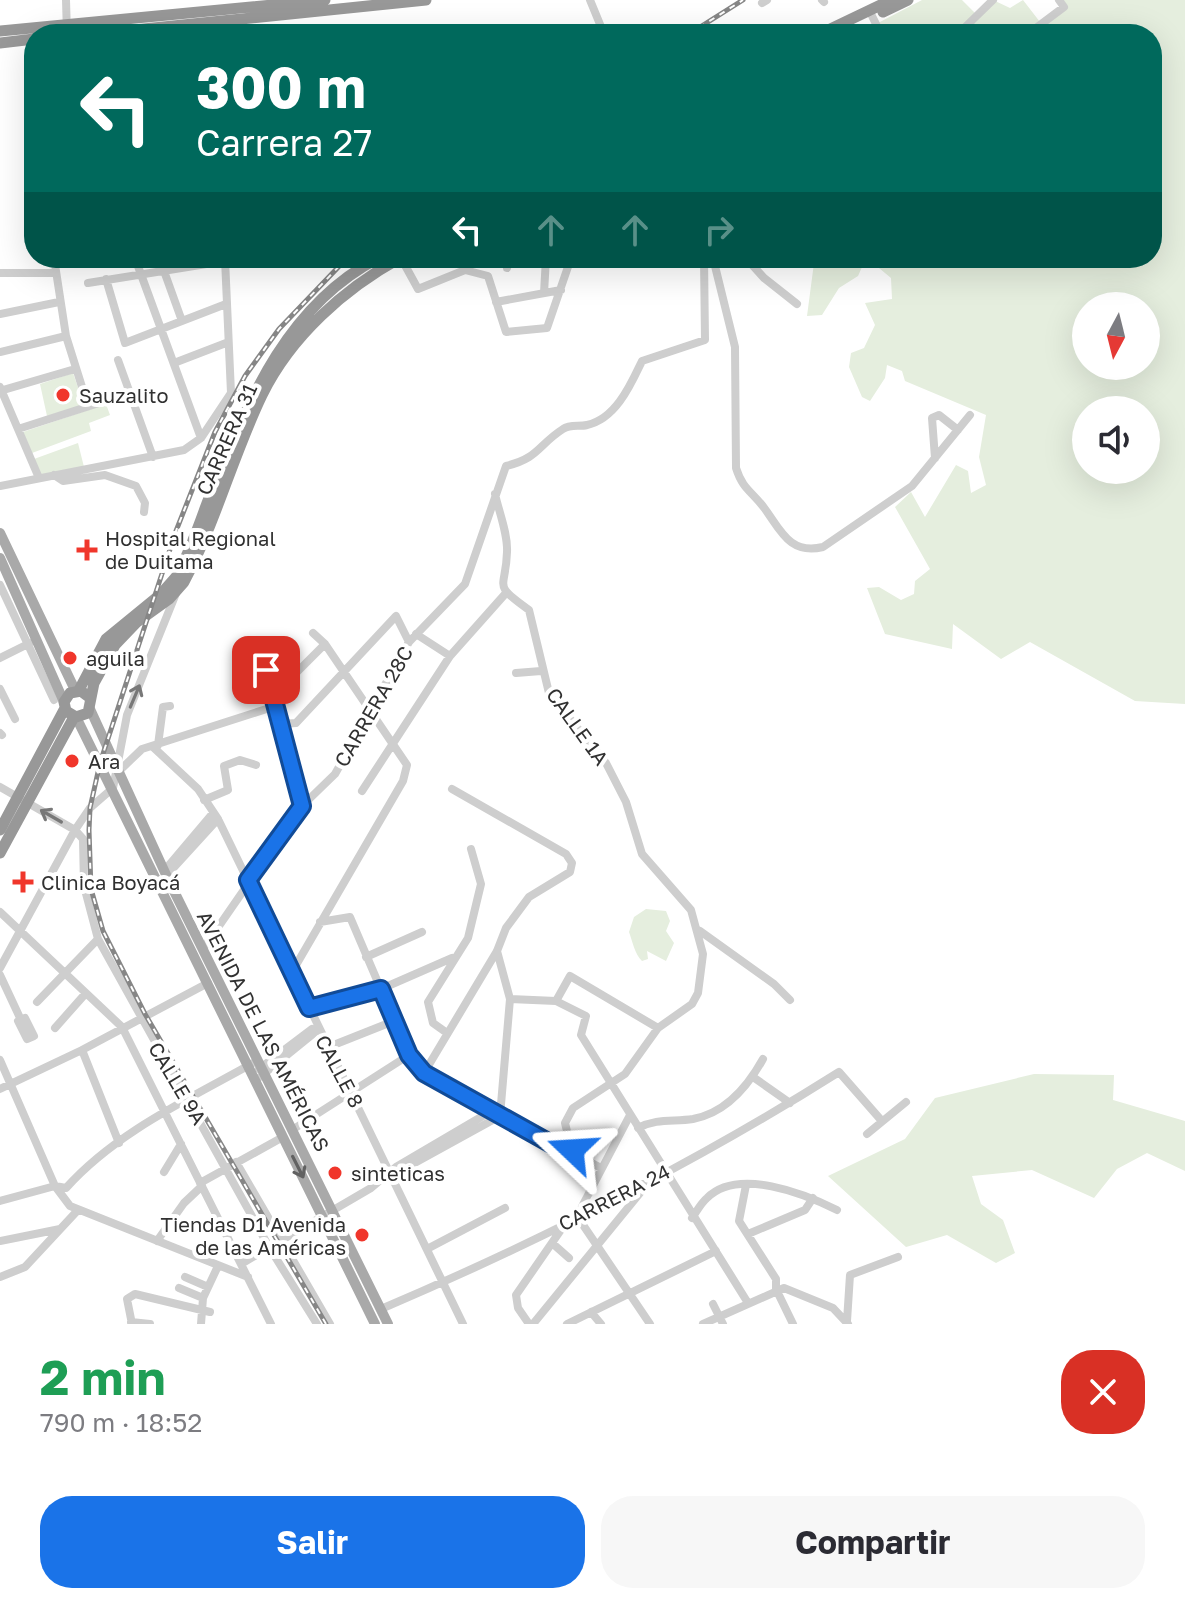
<!DOCTYPE html>
<html lang="es">
<head>
<meta charset="utf-8">
<style>
	:root { --surface:#fff; --page:#f7f7f7; --text:#2b2b33; --muted:#7c7c81; --accent:#1a73e8 }
	body { margin:0; font-family:"Golos Text",sans-serif; background:var(--page); color:var(--text); height:100vh; display:flex; flex-direction:column; font-size:30px; white-space:nowrap }
	* { box-sizing:border-box; margin:0 }
	p { font-size:26px; color:var(--muted) }
	.icon { flex:none; width:44px; height:44px; fill:none; stroke:currentColor; stroke-width:2; stroke-linecap:round; stroke-linejoin:round }
	.map { position:relative; height:1324px; overflow:hidden }
	.panel { display:flex; flex-direction:column; background:var(--surface); flex:1 }
	.panel>* { flex:none }
	.top-card { position:absolute; left:24px; top:24px; width:1138px; height:244px; border-radius:32px; box-shadow:0 8px 32px #0002; background:#00695c; color:#fff; overflow:hidden }
	.needle { width:52px; rotate:187deg }
	.tools { position:absolute; left:1072px; top:292px; display:grid; gap:16px }
	.tools a { display:grid; place-items:center; width:88px; height:88px; border-radius:50%; background:var(--surface); box-shadow:0 8px 32px #0002; font-size:40px }
	.pin { position:absolute; display:grid; place-items:center; width:68px; height:68px; color:#fff; margin:-34px; border-radius:16px; box-shadow:0 4px 12px #0006 }
	.me { position:absolute; width:88px; margin:-44px; rotate:290deg; stroke-linejoin:round; filter:drop-shadow(0 0 6px #0008) }
	.turn { display:flex; align-items:center; gap:28px; height:168px; padding:0 40px; font-size:36px }
	.turn .icon { width:104px; height:104px; stroke-width:2.5 }
	.turn b { display:block; font-size:56px; line-height:68px }
	.lanes { display:flex; align-items:center; height:76px; padding:0 40px; background:#0003; justify-content:center; gap:40px; direction:ltr }
	.lanes .off { opacity:.35 }
	.round { display:grid; place-items:center; flex:none; width:84px; height:84px; border-radius:32px; background:var(--page) }
	.summary { display:flex; align-items:center; justify-content:space-between; height:136px; padding:0 40px }
	h1 { font-size:48px; font-weight:700; line-height:60px; color:#1e9e55 }
	.action { display:flex; gap:16px; margin-top:auto; padding:16px 40px }
	.action a { flex:1; height:92px; border-radius:32px; background:var(--accent); color:#fff; font-size:32px; font-weight:700; line-height:92px; text-align:center }
	.action a+a { background:var(--page); color:var(--text) }
	.map>svg:first-child { display:block }
	.green { fill:#e5eede; fill-rule:evenodd }
	.lines { fill:none; stroke-linecap:round; stroke-linejoin:round }
	.minor { stroke:#cecece; stroke-width:8 }
	.major { stroke:#a9a9a9; stroke-width:10 }
	.highway { stroke:#989898; stroke-width:11 }
	.rail-casing { stroke:#868686; stroke-width:5 }
	.rail { stroke:#fff; stroke-width:2; stroke-dasharray:6; stroke-linecap:butt }
	.oneway { stroke:#787878 }
	.oneway2 { stroke:#616161 }
	.route-casing { stroke:#114b97; stroke-width:20 }
	.route { stroke:#1a73e8; stroke-width:14 }
	.poi-dot { fill:#f0362b; stroke:#fff; stroke-width:3 }
	.labels { text-anchor:middle; dominant-baseline:central; stroke-width:8; stroke-linejoin:round; paint-order:stroke }
	.poi-label { font-size:20px; fill:#313131; stroke:#fff; text-anchor:start }
	.street-label { font-size:20px; fill:#313131; stroke:#fff }
</style>
</head>
<body>
<div class="map">
<svg width="1185" height="1324" viewBox="0 0 1185 1324">
	<rect width="100%" height="100%" fill="#fff"/>
	<path class="green" d="M922,0H962L977,15L993,0L1010,8L1023,0L1040,22L1061,8L1056,0H1185V704L1135,701L1030,642L1001,659L953,624L952,649L885,634L867,588L879,587L901,600L914,594L915,581L930,569L895,507L911,492L925,517L956,465L968,471L971,493L986,485L979,457L986,415L905,381L902,371L887,365L885,378L870,401L862,397L849,367L851,353L864,348L875,325L865,303L892,299L891,278L867,258H1068L1074,262L1082,258H1152V34H886L878,23ZM1086,306H1146V366H1086ZM1086,410H1146V470H1086Z
		M833,258H866L858,276L839,288L822,315L807,316L814,263Z
		M73,373L84,405L47,416L40,384Z
		M106,404L110,415L89,423L91,431L32,453L23,432Z
		M78,443L84,467L41,475L34,459Z
		M646,909L666,911L670,921L666,931L674,943L666,961L647,951L648,959L642,961C635,955 632,940 629,932L634,917Z
		M1034,1074L1114,1075L1113,1100L1185,1121V1171L1147,1153L1117,1169L1094,1198L1032,1170L972,1176L981,1204L1003,1220L1015,1253L996,1263L947,1235L906,1247L828,1176L905,1139L935,1098Z"/>
	<g class="lines">
		<path class="minor" d="M66,0L67,34
			M590,0L604,34
			M822,0L824,2
			M762,3L767,0
			M869,10L881,34
			M969,24L979,34
			M851,27L853,34
			M958,34L993,0
			M1028,34L1064,7L1059,0
			M54,258L66,336L88,406
			M135,258L201,438
			M168,258L170,270
			M401,258L418,289L465,270L488,276L506,332L547,328L571,258
			M667,258H681
			M713,258L735,347L736,468C743,490 752,491 765,509C781,531 790,555 823,547L912,486L970,415
			M746,258L764,278L797,304
			M225,259L231,393
			M507,268L510,258
			M164,271L182,321
			M0,273H54
			M106,279L125,343L226,304
			M88,283L225,261
			M544,293L546,258
			M496,302L561,290
			M0,314L59,302
			M0,352L66,336
			M118,360L153,457
			M174,363L226,343
			M0,387L39,478
			M0,391L75,369
			M231,393L249,402
			M18,429L130,393
			M935,458L932,418L939,415L958,430
			M54,475L63,481L105,475L136,486L145,503L144,512
			M0,486L184,450L201,438L231,393
			M495,494C499,512 508,534 507,552C506,590 491,583 529,610L549,693L606,763L626,802L642,854L691,910L703,954L698,993L692,1004L658,1028L625,1074L573,1108L565,1123L573,1156
			M0,585L54,700
			M416,634L450,656
			M0,658L30,643
			M266,670L302,806
			M516,673L541,671
			M271,687L297,672L325,644
			M0,689L15,719
			M282,724L296,723L396,616L409,642
			M0,733L2,735
			M158,745L163,707L170,706
			M153,747L198,789L218,819L463,1324
			M118,772L142,749L276,706
			M0,787L75,830L83,839L84,886L98,939L269,1247L317,1324
			M362,791L450,656L506,593
			M204,800L228,790L224,766L240,760L256,765
			M164,871L213,813
			M166,876L218,819
			M0,912L122,1027L271,1324
			M320,922L350,917L409,1055L424,1073L601,1168
			M700,931L774,984L790,1000
			M203,949L302,806L335,774L409,642L465,584L506,466C539,458 538,445 563,429C570,424 579,427 587,425C616,419 631,384 642,361L705,340L704,258
			M497,951L510,999L500,1116
			M366,957L422,932
			M0,968L75,830L90,808L113,788L127,715L177,591
			M292,972L403,781L407,765L325,644L313,633
			M0,975L21,1020
			M510,999L556,1001L586,1016L581,1035L748,1303
			M556,1001L570,976L658,1028
			M37,1002L98,939
			M309,1008L381,989L452,958
			M25,1018L34,1036L27,1039L18,1021Z
			M55,1028L86,993
			M447,1033L433,1023L428,1002L468,938L481,884L471,849
			M331,1046L394,1021
			M82,1050L119,1143
			M0,1060L55,1186L70,1206L248,1277
			M259,1069L312,1029
			M424,1073L497,951L506,928L529,897L570,872L572,863L566,854L452,789
			M260,1077L318,1030
			M753,1077L790,1103
			M0,1089L82,1050L208,983
			M630,1115L577,1216L650,1324
			M638,1128C657,1118 673,1122 693,1119C726,1113 748,1086 763,1059
			M292,1130L409,1055
			M867,1134L906,1102
			M236,1162L330,1324
			M164,1172L181,1144
			M391,1176L500,1116
			M200,1183L283,1137
			M746,1185L739,1221L776,1279V1289L793,1324
			M0,1201L55,1186L66,1188C116,1132 189,1099 253,1063
			M692,1218C697,1211 701,1203 707,1198C738,1167 805,1194 837,1210
			M748,1234L805,1210L813,1198
			M0,1241L60,1229
			M157,1241L184,1203L202,1186
			M552,1243L569,1258
			M427,1249L505,1208
			M241,1264L371,1188L396,1167L493,1110
			M0,1277L25,1267L78,1210
			M185,1277L208,1287
			M179,1288L203,1298
			M713,1304L723,1324
			M381,1309C538,1242 695,1163 839,1072L881,1120
			M591,1312L601,1324
			M847,1321L850,1275L898,1257
			M131,1322L150,1324
			M132,1324L127,1299L135,1294L210,1312
			M201,1324L203,1298L218,1266
			M529,1324L518,1308L516,1295L565,1224
			M533,1324L640,1193L642,1184
			M567,1324L716,1251
			M703,1324L784,1288L833,1308L848,1324"/>
		<path class="major" d="M0,533L75,690
			M0,558L64,702
			M90,709L168,879L388,1324
			M76,717L375,1324"/>
		<path class="highway" d="M883,12L908,0
			M0,31L325,0
			M95,34L426,0
			M820,34L891,0
			M0,43L34,39
			M79,690L106,639L161,594L176,577C189,554 198,528 207,503C246,409 282,308 378,258
			M89,697L81,691L70,693L64,702L66,711L76,717L88,713L94,683L115,645L137,622L169,599L184,582C216,522 233,455 262,395C291,336 344,289 400,258
			M0,830L65,708
			M0,853L74,717"/>
		<g class="rail-casing">
			<path id="rail" d="M689,34L743,0
				M326,1324L145,1014L103,931L91,889L89,830L90,808L100,763L176,531L215,432L245,376L279,329L347,258"/>
		</g>
		<use href="#rail" class="rail"/>
	</g>
	<defs><path id="oneway-shaft" d="M-6 0H5M1.5-3L5.5 0L1.5 3" fill="none" stroke-width="1.6" stroke-linecap="round" stroke-linejoin="round" transform="scale(2)"/></defs>
	<g class="oneway">
		<use href="#oneway-shaft" transform="translate(135 696) rotate(-67)"/>
		<use href="#oneway-shaft" transform="translate(51 816) rotate(-150)"/>
	</g>
	<use class="oneway2" href="#oneway-shaft" transform="translate(298 1167) rotate(63)"/>
	<g class="lines">
		<g class="route-casing">
			<path id="route" d="M266,670L302,806L248,880L309,1008L381,989L409,1055L424,1073L573,1156L572,1150"/>
		</g>
		<use href="#route" class="route"/>
	</g>
	<g class="poi-dot">
		<circle cx="63" cy="395" r="8"/>
		<path d="M83 538h8v8h8v8h-8v8h-8v-8h-8v-8h8z"/>
		<circle cx="70" cy="658" r="8"/>
		<circle cx="72" cy="761" r="8"/>
		<path d="M19 870h8v8h8v8h-8v8h-8v-8h-8v-8h8z"/>
		<circle cx="335" cy="1173" r="8"/>
		<circle cx="362" cy="1235" r="8"/>
	</g>
	<g class="labels">
		<g class="poi-label">
			<text x="79" y="395">Sauzalito</text>
			<text x="105" y="538">Hospital Regional<tspan x="105" dy="23">de Duitama</tspan></text>
			<text x="86" y="658">aguila</text>
			<text x="88" y="761">Ara</text>
			<text x="41" y="882">Clinica Boyacá</text>
			<text x="351" y="1173">sinteticas</text>
			<text x="346" y="1224" text-anchor="end">Tiendas D1 Avenida<tspan x="346" dy="23">de las Américas</tspan></text>
		</g>
		<g class="street-label">
			<text transform="translate(226 439) rotate(-66)">CARRERA 31</text>
			<text transform="translate(373 706) rotate(-60)">CARRERA 28C</text>
			<text transform="translate(578 726) rotate(54)">CALLE 1A</text>
			<text transform="translate(264 1031) rotate(63)">AVENIDA DE LAS AMÉRICAS</text>
			<text transform="translate(340 1071) rotate(62)">CALLE 8</text>
			<text transform="translate(178 1083) rotate(59)">CALLE 9A</text>
			<text transform="translate(614 1197) rotate(-27)">CARRERA 24</text>
		</g>
	</g>
</svg>
<div class="tools">
<a><svg class="needle" viewBox="-14 -14 28 28"><path d="M0-13l5 13h-10z" fill="#e53935"/><path d="M0 13l5-13h-10z" fill="#7c7c81"/></svg></a>
<a><svg class="icon" aria-label="sound" viewBox="0 0 24 24"><path d="M4 9h4l5-4v14l-5-4H4zM17 9q2 3 0 6"/></svg></a>
</div>
<div class="pin" style="left:266px;top:670px;background:#d93025"><svg class="icon" aria-label="arrive" viewBox="0 0 24 24"><path d="M6 21V4h12l-3 4 3 4H6"/></svg></div>
<svg class="me" style="left:572px;top:1150px" viewBox="-20 -20 40 40"><path d="M0-17L14 15 0 8-14 15z" fill="#1a73e8" stroke="#fff" stroke-width="4"/></svg>
<div class="top-card">
<div class="turn"><svg class="icon" aria-label="left" viewBox="0 0 24 24"><path d="M17 20v-9H6M10 6l-5 5 5 5"/></svg><div><b>300 m</b>Carrera 27</div></div>
<div class="lanes"><svg class="icon" aria-label="left" viewBox="0 0 24 24"><path d="M17 20v-9H6M10 6l-5 5 5 5"/></svg><svg class="icon off" aria-label="ahead" viewBox="0 0 24 24"><path d="M12 20V5M6 11l6-6 6 6"/></svg><svg class="icon off" aria-label="ahead" viewBox="0 0 24 24"><path d="M12 20V5M6 11l6-6 6 6"/></svg><svg class="icon off" aria-label="right" viewBox="0 0 24 24"><path d="M7 20v-9h11M14 6l5 5-5 5"/></svg></div>
</div>
</div>
<section class="panel">
<div class="summary"><div><h1>2 min</h1><p>790 m · 18:52</p></div><a class="round" style="background:#d93025;color:#fff"><svg class="icon" aria-label="close" viewBox="0 0 24 24"><path d="M6 6l12 12M18 6L6 18"/></svg></a></div>
<div class="action"><a>Salir</a><a>Compartir</a></div>
</section>
</body>
</html>
